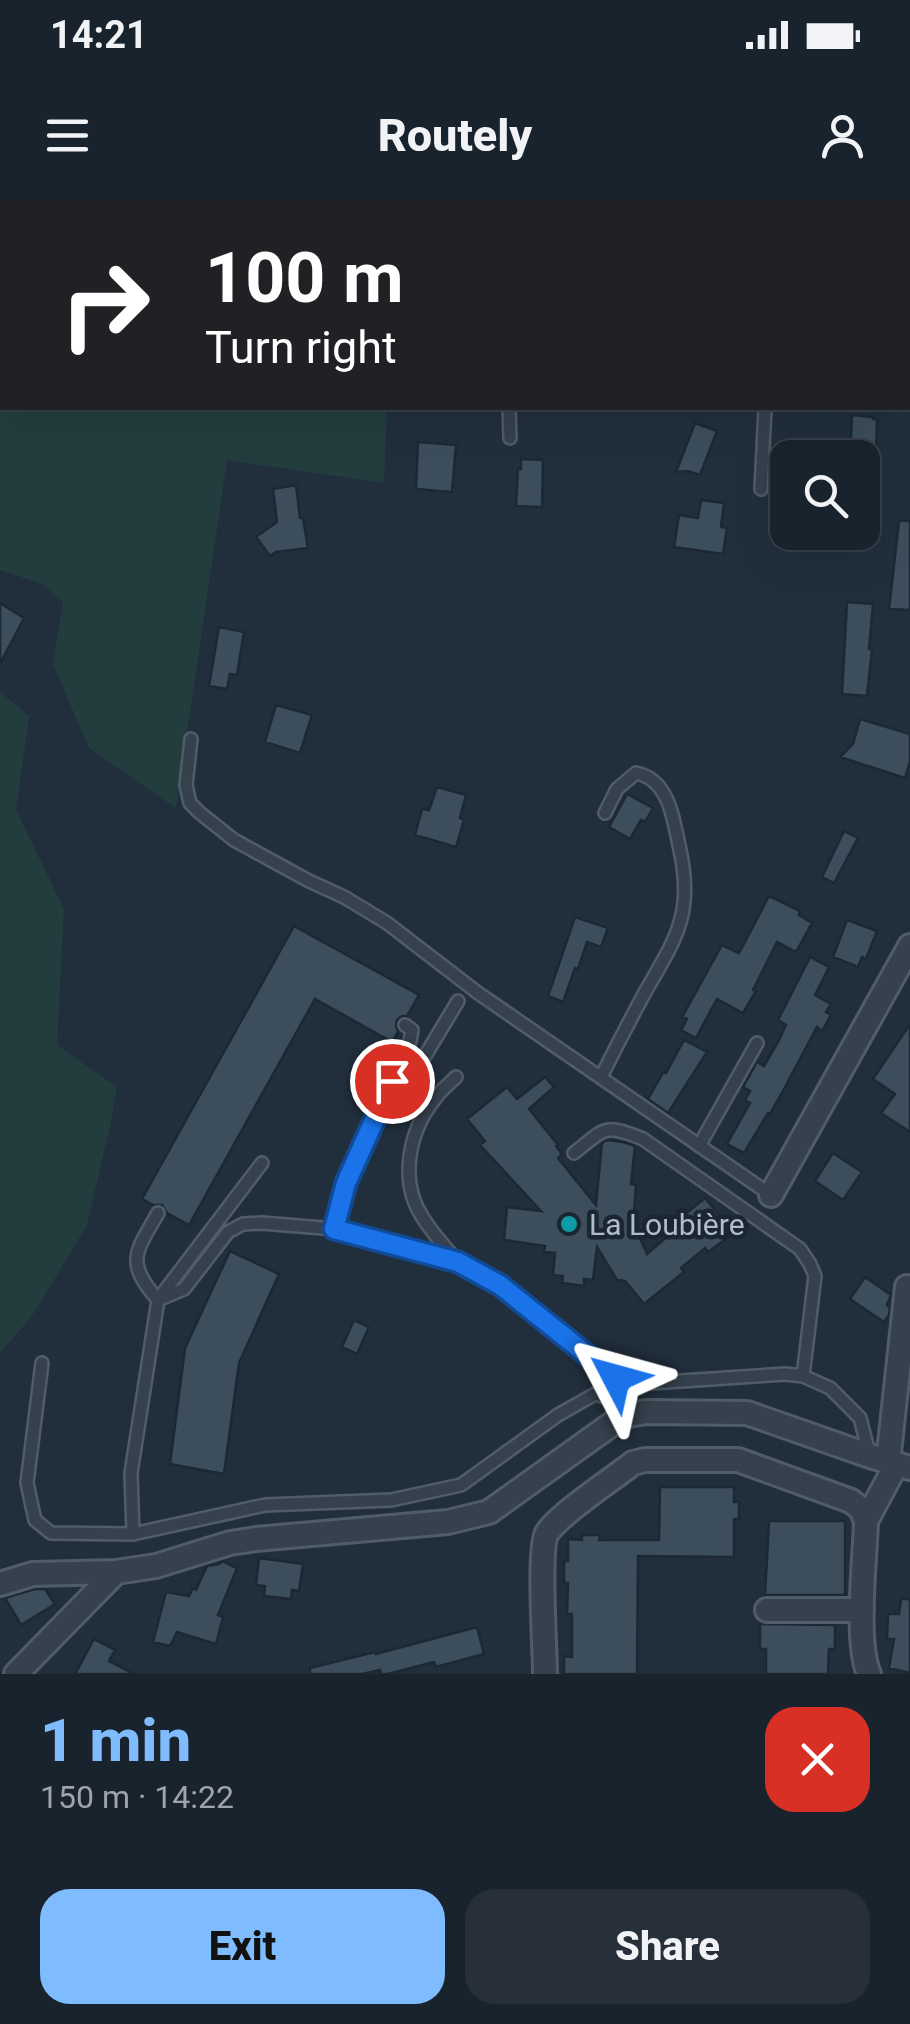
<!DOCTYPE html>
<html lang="en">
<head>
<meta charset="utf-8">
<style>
	:root { --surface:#19232e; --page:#262f3a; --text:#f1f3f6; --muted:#9fa4aa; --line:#37404a; --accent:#7ebcff }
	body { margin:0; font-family:Roboto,sans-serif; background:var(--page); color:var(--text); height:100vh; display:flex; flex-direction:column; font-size:38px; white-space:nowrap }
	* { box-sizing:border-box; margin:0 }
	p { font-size:32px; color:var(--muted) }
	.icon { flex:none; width:55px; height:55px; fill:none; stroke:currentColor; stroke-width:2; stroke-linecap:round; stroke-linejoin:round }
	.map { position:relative; height:1474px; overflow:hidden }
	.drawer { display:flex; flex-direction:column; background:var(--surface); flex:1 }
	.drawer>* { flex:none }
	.top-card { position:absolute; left:0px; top:0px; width:910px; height:210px; box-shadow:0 10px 40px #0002,0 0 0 2px var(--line); background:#202124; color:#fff; overflow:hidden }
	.tools { position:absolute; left:770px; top:240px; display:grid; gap:20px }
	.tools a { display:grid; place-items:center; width:110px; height:110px; border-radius:20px; background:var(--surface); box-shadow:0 10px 40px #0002,0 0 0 2px var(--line); font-size:50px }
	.pin { position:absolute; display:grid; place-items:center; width:85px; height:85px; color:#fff; margin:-42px; border:5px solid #fff; border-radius:50%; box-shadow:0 2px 10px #0007 }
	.me { position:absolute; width:110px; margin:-55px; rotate:309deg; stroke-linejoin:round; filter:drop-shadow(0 0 8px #0008) }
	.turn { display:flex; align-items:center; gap:35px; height:210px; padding:0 40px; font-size:45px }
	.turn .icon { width:130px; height:130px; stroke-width:2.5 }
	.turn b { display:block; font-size:70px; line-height:85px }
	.round { display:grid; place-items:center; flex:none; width:105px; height:105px; border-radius:30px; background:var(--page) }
	.headline { display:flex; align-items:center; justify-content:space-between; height:170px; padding:0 40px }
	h1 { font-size:60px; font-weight:800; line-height:75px; color:var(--accent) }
	.primary-button { display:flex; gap:20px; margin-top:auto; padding:20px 40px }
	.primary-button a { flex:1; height:115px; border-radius:30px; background:var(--accent); color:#111; font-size:40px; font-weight:800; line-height:115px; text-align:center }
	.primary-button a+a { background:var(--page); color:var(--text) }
	.status { display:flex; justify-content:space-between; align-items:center; height:70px; padding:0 50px; background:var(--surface); direction:ltr }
	.status svg { height:28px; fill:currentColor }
	header { display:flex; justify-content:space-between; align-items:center; height:130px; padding:0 40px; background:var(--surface); font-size:45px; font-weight:800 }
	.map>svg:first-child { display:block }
	.green { fill:#233d3e }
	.building { fill:#3c4e5c; stroke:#1c2833; stroke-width:2.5 }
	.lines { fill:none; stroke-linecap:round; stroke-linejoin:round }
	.lane-casing { stroke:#505c67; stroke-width:16 }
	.street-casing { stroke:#505c67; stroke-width:28 }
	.lane { stroke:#35414d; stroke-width:11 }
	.street { stroke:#35414d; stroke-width:22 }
	.route-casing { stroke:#114b97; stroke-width:25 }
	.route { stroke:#1a73e8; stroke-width:18 }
	.culture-dot { fill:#0f9aa8; stroke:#1a2631; stroke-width:4 }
	.labels { text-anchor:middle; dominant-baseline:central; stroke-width:9; stroke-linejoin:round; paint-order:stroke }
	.poi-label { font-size:30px; fill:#b0bcc8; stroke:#1a2631; text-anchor:start }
</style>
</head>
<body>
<div class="status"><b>14:21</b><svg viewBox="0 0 49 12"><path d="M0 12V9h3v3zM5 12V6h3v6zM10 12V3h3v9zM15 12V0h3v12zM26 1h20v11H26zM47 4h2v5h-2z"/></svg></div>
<header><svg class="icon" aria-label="menu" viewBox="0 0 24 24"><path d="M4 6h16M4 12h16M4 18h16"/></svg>Routely<svg class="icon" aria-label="person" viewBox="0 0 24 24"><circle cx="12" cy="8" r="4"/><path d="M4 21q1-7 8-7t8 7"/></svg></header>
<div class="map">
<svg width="910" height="1474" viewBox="0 0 910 1474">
	<rect width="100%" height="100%" fill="#212f3d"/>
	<path class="green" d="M0,0H395V2H2V208H387L384,283L227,260L176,608L89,548L53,464L63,402L42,384L0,370Z
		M0,492L29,516L16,610L64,709L57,845L117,887L110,926L87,1025L32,1116L0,1153Z"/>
	<path class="building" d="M852,215L873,217V219H877L876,258L850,257Z
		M695,223L717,231L700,275L688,271L676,272Z
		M418,242L456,245L452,292L416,289Z
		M521,259L543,260L542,307L516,306L518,269H521Z
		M296,285L300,318H303L308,348L276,352L270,356L256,337L277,322L273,289Z
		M701,300L724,303L721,327L727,328L723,354L674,347L679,315L698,318Z
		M899,321H910V410L889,409Z
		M847,402L873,404L869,449L872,450L867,496L842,494Z
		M0,403L24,418L0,464Z
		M219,427L244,432L237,475L230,474L227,489L209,486Z
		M276,505L312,515L300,553L265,542Z
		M860,519L910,534V561L905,578L840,557L853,544Z
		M437,587L466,595L460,618L464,620L456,647L415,635L422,609L429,610Z
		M627,594L653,608L645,622L641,620L630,639L609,627Z
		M844,631L858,638L834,683L822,677Z
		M769,696L800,711L799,715L812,723L796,752L777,742L753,790L756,791L743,813L717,799L696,838L681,830L687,819L682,817L722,745L739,753Z
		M575,717L608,728L601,747L587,742L578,769L575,768L563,802L548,796Z
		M847,720L877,731L866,759L862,757L858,767L833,757Z
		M294,726L419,795L407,816H402L397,820L396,825L398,832L392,842L315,799L189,1025L167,1013L162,1005H153L142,999Z
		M810,757L829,767L815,795L831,804L826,812L831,815L822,831L817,827L784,889L770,914L768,913L744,953L727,944L750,903L745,900L750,891L743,887L757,862L764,866L778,842L786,825L778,820Z
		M910,824V932L881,913L895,894L873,879Z
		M684,840L707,852L668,913L648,899L664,871L666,873Z
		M545,877L554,887L529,909L558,945L556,946L562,954L558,958L596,1005L602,943L607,940L623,942L635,946L631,984L636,985L633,1026L636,1029L647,1054L688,1019L684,1015L705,998L734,1033L708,1052L705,1048L681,1068L684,1072L644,1104L625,1081L617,1080L597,1047L593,1080L584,1079V1086L562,1083L563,1076L553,1075L555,1053L544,1052L545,1046L504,1040L507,1007L541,1011L480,945L485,941L467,919L507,887L517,899Z
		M833,953L862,972L843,1000L815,981Z
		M230,1051L279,1074L239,1163L224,1274L170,1264L185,1148Z
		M865,1077L891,1095L887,1105L890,1107L889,1115L884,1122L850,1099Z
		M354,1120L369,1127L357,1154L342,1147Z
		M660,1287H734V1302H739V1319H734V1357L638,1356L637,1474H564V1456L572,1457V1414H567L568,1383H564V1361H568V1339L582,1340V1335H600L599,1340H659Z
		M769,1321H845V1395H765Z
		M259,1358L303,1364L299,1391L292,1390L291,1399L264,1396L265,1386L256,1385Z
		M222,1361L237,1368L218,1415L223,1417L216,1444L177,1432L170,1446L153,1442L166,1392L189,1396L193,1388L196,1390L207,1366L219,1364Z
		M35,1389H45L55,1404L21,1425L5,1398Z
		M901,1399H910V1473L889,1468L894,1439H887L888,1414H899Z
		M760,1424L835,1425V1449H829L828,1474H766V1449H760Z
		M477,1427L484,1454L436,1467L434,1462L388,1474H381L380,1470L362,1474H310V1468L375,1452L376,1454Z
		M94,1439L115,1450L109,1461L134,1474H75Z"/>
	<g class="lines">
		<g class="lane-casing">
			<path id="lane" d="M908,149L910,152
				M509,208L510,238
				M761,289L765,208
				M191,539L186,585L190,603L200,613L234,640L309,681L344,697L387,723L478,793L771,995
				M456,877C449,884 440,891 434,900C408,933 399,982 423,1018C433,1034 446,1048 458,1062
				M601,877C615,849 629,822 644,794C660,765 681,736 684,702C687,674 679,645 673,618C668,597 658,577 636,573L617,589L605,613
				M388,891L402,894L458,801
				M699,946L757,843
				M574,953C606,928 603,923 643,939L800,1049L810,1064L815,1076L803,1176
				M335,1029L347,983L410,841L412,830L405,825
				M160,1097L262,963
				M158,1100L184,1089L228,1032L243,1024L262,1023L335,1029L458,1062L500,1085L616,1178L636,1184L785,1174L803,1176L830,1188L860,1218L869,1253
				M42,1163L27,1283L35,1320L51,1333L133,1334L265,1305L391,1300L461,1285L558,1215L595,1194L612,1199L623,1216
				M133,1334L131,1273L158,1100C125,1062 135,1053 158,1013"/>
		</g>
		<g class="street-casing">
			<path id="street" d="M771,995L910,746
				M888,1262L907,1087
				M866,1321L896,1265
				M0,1384L33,1374L116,1372
				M767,1410H862
				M16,1474L116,1372L156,1366L230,1343L256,1339L448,1322L489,1312L623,1216L646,1212L747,1213L870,1256L910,1268
				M545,1474C545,1449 538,1348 547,1333C559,1314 613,1279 633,1263L645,1260H738L851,1301L861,1309L866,1321C865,1358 855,1443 869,1474"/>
		</g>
		<use href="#lane" class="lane"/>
		<use href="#street" class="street"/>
	</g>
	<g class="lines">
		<g class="route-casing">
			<path id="route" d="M392,881L346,983L334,1029L458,1062L500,1085L616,1178"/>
		</g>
		<use href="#route" class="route"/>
	</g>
	<circle class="culture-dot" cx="569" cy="1024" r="10"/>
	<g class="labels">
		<g class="poi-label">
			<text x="589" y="1024">La Loubière</text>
		</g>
	</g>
</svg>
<div class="tools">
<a><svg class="icon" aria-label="search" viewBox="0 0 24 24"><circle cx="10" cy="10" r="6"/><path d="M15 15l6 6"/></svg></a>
</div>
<div class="pin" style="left:392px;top:881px;background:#d93025"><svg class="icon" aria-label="arrive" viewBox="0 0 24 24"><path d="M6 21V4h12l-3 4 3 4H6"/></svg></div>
<svg class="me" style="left:616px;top:1178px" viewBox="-20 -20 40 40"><path d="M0-17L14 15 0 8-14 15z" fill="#1a73e8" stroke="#fff" stroke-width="4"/></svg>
<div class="top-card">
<div class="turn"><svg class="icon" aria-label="right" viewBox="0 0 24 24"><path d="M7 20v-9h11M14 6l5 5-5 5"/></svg><div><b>100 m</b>Turn right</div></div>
</div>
</div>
<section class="drawer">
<div class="headline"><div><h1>1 min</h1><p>150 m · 14:22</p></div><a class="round" style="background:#d93025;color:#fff"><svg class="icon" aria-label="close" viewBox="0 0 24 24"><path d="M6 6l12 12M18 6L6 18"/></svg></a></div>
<div class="primary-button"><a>Exit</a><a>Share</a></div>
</section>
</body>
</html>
